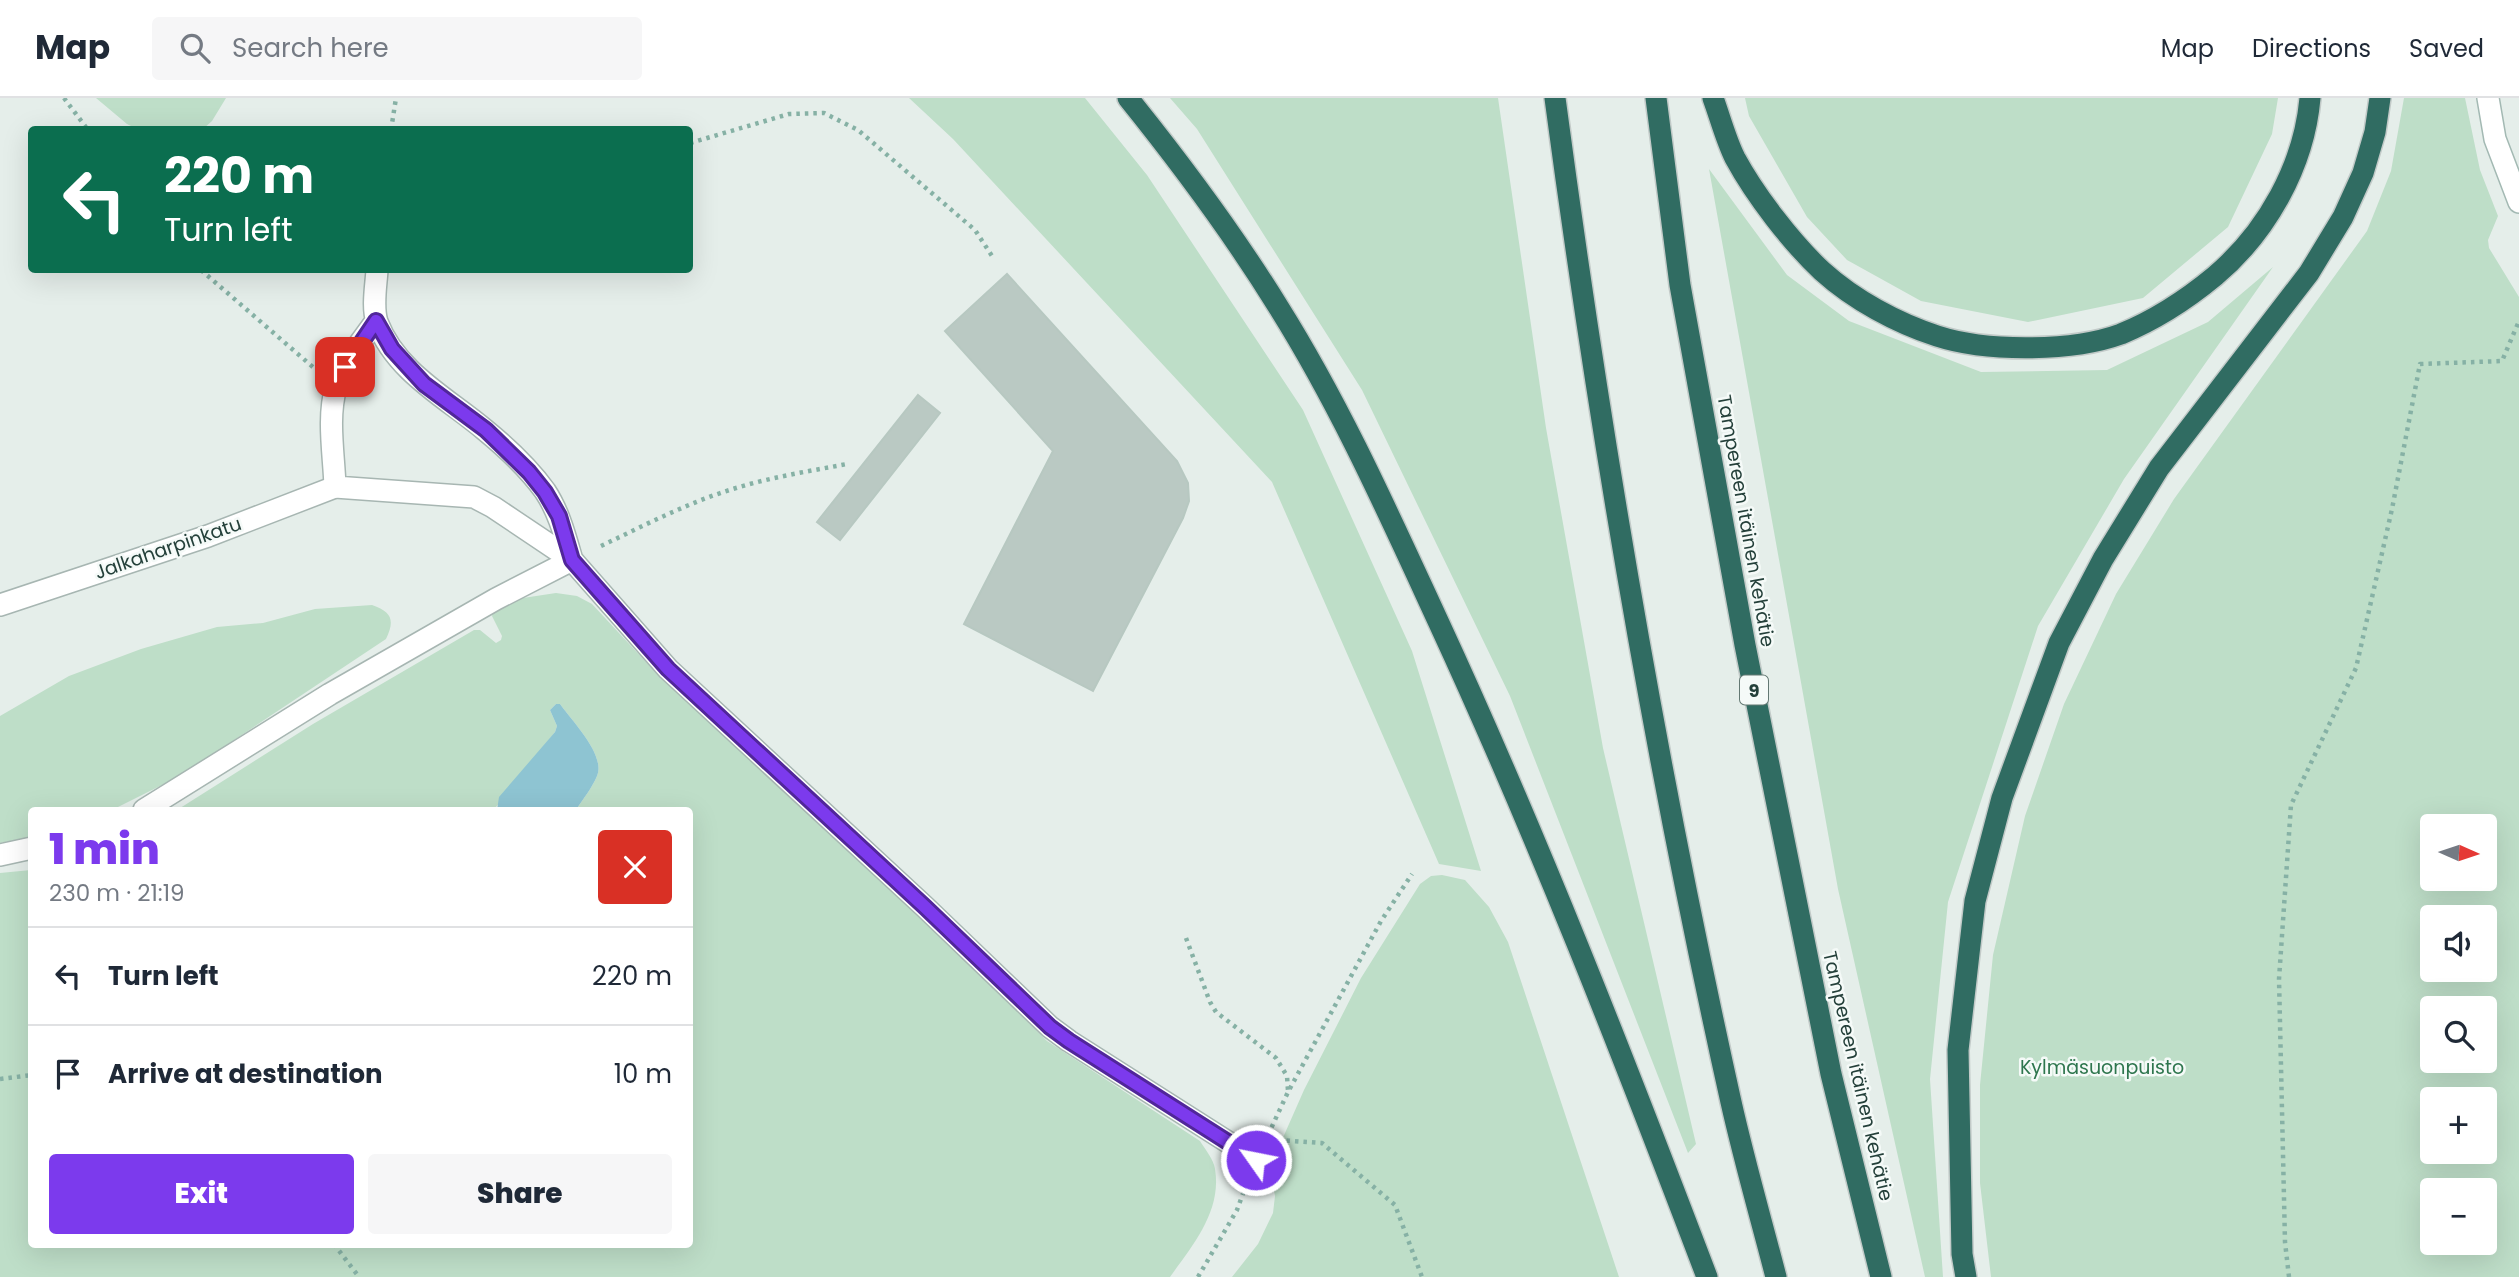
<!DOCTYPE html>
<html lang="en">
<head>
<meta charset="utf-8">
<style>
	:root { --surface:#fff; --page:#f6f6f7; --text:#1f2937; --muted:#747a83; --line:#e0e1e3; --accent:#7c3aed }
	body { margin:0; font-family:Poppins,sans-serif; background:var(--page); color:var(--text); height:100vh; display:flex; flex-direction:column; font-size:26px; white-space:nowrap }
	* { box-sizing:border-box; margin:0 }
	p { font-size:23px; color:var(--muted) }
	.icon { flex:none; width:38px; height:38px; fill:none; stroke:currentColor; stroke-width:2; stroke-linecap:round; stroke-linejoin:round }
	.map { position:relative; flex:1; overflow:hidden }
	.details { position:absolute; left:28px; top:709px; width:665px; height:441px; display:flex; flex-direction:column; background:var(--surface); border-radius:7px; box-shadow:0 7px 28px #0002 }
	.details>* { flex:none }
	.banner { position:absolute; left:28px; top:28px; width:665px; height:147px; border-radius:7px; box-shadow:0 7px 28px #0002; background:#0b6e4f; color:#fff; overflow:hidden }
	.needle { width:46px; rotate:93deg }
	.controls { position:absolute; left:2420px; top:716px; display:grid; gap:14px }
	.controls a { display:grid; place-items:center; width:77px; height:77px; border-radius:7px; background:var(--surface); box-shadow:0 7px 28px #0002; font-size:35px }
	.pin { position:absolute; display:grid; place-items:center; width:60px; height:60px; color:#fff; margin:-30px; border-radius:14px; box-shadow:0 4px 10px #0006 }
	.me { position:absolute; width:77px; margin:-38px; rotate:303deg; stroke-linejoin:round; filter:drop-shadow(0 0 5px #0008) }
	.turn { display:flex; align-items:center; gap:24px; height:147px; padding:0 21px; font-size:32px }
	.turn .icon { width:91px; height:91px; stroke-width:2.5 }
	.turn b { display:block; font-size:49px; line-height:60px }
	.round { display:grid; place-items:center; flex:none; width:74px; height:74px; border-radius:7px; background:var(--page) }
	.summary { display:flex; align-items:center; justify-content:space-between; height:119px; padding:0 21px }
	h1 { font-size:42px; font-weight:800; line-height:52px; color:var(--accent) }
	.action { display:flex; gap:14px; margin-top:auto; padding:14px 21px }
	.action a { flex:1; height:80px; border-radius:7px; background:var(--accent); color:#fff; font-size:28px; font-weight:800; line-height:80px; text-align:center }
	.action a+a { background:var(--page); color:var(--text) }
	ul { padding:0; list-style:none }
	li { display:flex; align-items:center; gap:21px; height:98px; padding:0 21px; border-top:2px solid var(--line) }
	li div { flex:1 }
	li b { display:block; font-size:26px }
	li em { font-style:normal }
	header { display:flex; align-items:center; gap:42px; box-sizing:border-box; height:98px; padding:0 35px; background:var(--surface); border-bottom:2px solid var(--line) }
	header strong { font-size:33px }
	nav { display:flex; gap:38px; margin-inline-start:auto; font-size:24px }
	.search { width:490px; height:63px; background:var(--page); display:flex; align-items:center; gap:18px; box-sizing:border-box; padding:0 24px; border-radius:7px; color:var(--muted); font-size:26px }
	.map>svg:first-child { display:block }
	.green { fill:#bedec8; fill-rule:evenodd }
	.water { fill:#8ec4d2 }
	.building { fill:#bac9c3; stroke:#b7c8c1; stroke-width:2 }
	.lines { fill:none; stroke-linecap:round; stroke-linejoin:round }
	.lane-casing { stroke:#a7b6b2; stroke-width:24 }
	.street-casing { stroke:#a7b6b2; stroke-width:24 }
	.secondary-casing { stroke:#a3b9b3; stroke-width:24 }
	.highway-casing { stroke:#c2cac8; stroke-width:24 }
	.path { stroke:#86b1a5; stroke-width:4.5; stroke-dasharray:3.5 5; stroke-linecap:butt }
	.lane { stroke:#fff; stroke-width:21 }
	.street { stroke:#fff; stroke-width:21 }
	.secondary { stroke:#fff; stroke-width:21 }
	.highway { stroke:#306c62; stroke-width:21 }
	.route-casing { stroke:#51269a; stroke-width:18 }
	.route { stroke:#7c3aed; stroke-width:12 }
	.labels { text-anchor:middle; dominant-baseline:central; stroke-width:5; stroke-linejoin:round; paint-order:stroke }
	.shield { fill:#f5faf8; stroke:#637873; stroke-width:2 }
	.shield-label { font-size:18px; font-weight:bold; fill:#24403a }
	.street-label { font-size:19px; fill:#24403a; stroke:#f5faf8 }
	.park-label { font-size:19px; fill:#2e764e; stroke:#f5faf8 }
</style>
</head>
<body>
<header>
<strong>Map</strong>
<div class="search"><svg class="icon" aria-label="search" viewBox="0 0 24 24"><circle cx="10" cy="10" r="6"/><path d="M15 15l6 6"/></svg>Search here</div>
<nav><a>Map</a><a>Directions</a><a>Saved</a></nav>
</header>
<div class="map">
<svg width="2519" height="1179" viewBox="0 0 2519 1179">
	<rect width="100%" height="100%" fill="#e5eeea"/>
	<path class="green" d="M96,0H226L212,23L203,31H137L127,26Z
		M909,0H1085L1147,77L1303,312L1412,553L1481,773L1439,766L1272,384L953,41Z
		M1170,0H1498L1546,330L1603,650L1696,1046L1688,1055L1510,598L1362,292L1197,31Z
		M1745,0H2278L2272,36L2228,129L2143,200L2028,224L1921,203L1847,162L1807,119L1749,18Z
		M2404,0H2465L2480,72L2498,118L2488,142L2489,150L2519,199V1179H1991L1980,1085V987L1993,857L2025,718L2064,606L2116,496L2174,401L2367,133L2391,73ZM2432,728H2485V780H2432ZM2432,819H2485V872H2432ZM2432,910H2485V962H2432ZM2432,1001H2485V1054H2432ZM2432,1092H2485V1144H2432Z
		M1709,71L1787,177L1849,223L1981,274L2107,272L2208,224L2273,169L2124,381L2038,528L1948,804L1930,981L1943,1179H1925L1838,791Z
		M556,495L577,498L592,506L660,579L903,801L1047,943L1200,1043C1205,1051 1214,1062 1215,1071C1222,1113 1193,1147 1170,1179H0V775L31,772L32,1146H690V712H576C583,701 592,690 597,678C606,657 572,623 560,606H556L550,612L557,628L555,634L496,709L497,712H177L313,626L474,532H480L496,545L501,542L502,538L492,518L495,510L523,500Z
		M372,507C392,514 395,522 386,541L180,678L116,710L111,712H32L31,739L0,745V618L69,578L141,551L217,529L263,525L315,511Z
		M1442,777L1465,782L1489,809L1508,844L1619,1179H1232L1258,1146L1273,1115L1275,1098L1271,1075L1274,1060L1304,992L1361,880L1420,786L1431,778Z"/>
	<path class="water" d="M556,606H560C572,623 606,657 597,678C592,690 583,701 576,712H497L499,699L555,634L557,628L550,612Z"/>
	<path class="building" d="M1007,176L1177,363L1188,385L1189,403L1183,420L1093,593L964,526L1053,353L945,233Z
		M918,297L940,315L840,442L817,424Z"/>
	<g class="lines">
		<g class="lane-casing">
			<path id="lane" d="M377,172C376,188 372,209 377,224C396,274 447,300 485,332C507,350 529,371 545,393C559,414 565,438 572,462
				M376,223C362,243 343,265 336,289C327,320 334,357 335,389L474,399L493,409L572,462L668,571L925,809L1050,929L1069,943L1256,1062
				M144,712L330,596L496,501L572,462
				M0,757L32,750"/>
		</g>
		<g class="street-casing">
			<path id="street" d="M0,507L208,438L335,389"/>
		</g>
		<g class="secondary-casing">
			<path id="secondary" d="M2488,0L2495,41L2519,104"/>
		</g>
		<g class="highway-casing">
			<path id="highway" d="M1128,0C1182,67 1234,137 1279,210C1341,309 1389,417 1438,523C1537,737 1623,958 1707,1179
				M1555,0C1600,337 1657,672 1731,1004C1744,1062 1761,1121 1776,1179
				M1656,0L1680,187L1745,547L1831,976L1881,1179
				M1713,0C1720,19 1726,42 1735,60C1755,97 1791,144 1822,173C1854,202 1897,225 1937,238C1986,254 2072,254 2121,236C2155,222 2186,202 2215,178C2267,134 2304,68 2310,0
				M1966,1179L1962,1156L1958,952L1975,803L2002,700L2059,545L2103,461L2159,370L2309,175L2343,119L2363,75L2375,34L2380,0"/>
		</g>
		<path class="path" d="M64,0L88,32
			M391,32L396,0
			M690,45L789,16L824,15L858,32L975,132L994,161
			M201,172L314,270
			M601,448C645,427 689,404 736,390C772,379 810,373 847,366
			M1186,840L1210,904L1216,914L1276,960L1287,978L1288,993
			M0,981L32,977
			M1268,1037L1288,994L1381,823L1412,776
			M1278,1042L1322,1045L1395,1107L1422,1179
			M334,1146L359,1179
			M1198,1179L1237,1112L1245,1090
			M2289,1179L2285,1144L2279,881L2291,707L2356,570L2392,411L2420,266L2502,263L2519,223"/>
		<use href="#lane" class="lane"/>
		<use href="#street" class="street"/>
		<use href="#secondary" class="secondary"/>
		<use href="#highway" class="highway"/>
	</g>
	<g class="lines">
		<g class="route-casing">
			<path id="route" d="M345,269L376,223L392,251L424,286L486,332L529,374L545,394L559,418L572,462L668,571L925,809L1050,929L1069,943L1256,1062"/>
		</g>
		<use href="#route" class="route"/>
	</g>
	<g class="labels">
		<rect class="shield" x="1740" y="577.5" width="28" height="29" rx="5"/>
		<g class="shield-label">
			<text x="1754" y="592">9</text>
		</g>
		<g class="street-label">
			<text transform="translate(1746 423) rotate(80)">Tampereen itäinen kehätie</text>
			<text transform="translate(168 450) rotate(-19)">Jalkaharpinkatu</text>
			<text transform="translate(1858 978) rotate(77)">Tampereen itäinen kehätie</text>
		</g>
		<g class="park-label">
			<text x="2102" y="969">Kylmäsuonpuisto</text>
		</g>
	</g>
</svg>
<div class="controls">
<a><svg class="needle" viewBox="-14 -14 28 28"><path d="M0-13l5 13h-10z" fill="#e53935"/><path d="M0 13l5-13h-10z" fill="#747a83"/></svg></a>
<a><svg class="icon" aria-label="sound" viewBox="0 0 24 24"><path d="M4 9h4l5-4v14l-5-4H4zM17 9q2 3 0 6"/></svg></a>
<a><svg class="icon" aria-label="search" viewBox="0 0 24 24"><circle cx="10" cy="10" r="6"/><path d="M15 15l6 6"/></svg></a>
<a>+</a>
<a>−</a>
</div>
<div class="pin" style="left:345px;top:269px;background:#d93025"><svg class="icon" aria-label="arrive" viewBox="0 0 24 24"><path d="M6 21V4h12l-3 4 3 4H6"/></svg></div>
<svg class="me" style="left:1256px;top:1062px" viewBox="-20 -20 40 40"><circle r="17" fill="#7c3aed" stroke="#fff" stroke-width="3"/><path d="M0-11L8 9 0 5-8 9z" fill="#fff"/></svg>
<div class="banner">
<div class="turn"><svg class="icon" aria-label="left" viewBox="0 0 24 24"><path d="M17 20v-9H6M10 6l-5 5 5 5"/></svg><div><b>220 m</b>Turn left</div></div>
</div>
<section class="details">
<div class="summary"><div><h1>1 min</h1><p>230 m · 21:19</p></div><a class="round" style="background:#d93025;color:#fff"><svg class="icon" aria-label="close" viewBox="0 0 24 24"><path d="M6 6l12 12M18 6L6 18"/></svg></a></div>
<ul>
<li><svg class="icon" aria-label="left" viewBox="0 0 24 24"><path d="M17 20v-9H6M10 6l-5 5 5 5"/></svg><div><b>Turn left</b></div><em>220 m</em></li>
<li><svg class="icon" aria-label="arrive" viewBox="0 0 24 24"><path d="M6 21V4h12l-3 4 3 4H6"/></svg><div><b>Arrive at destination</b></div><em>10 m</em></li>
</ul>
<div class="action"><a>Exit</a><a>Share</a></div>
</section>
</div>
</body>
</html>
